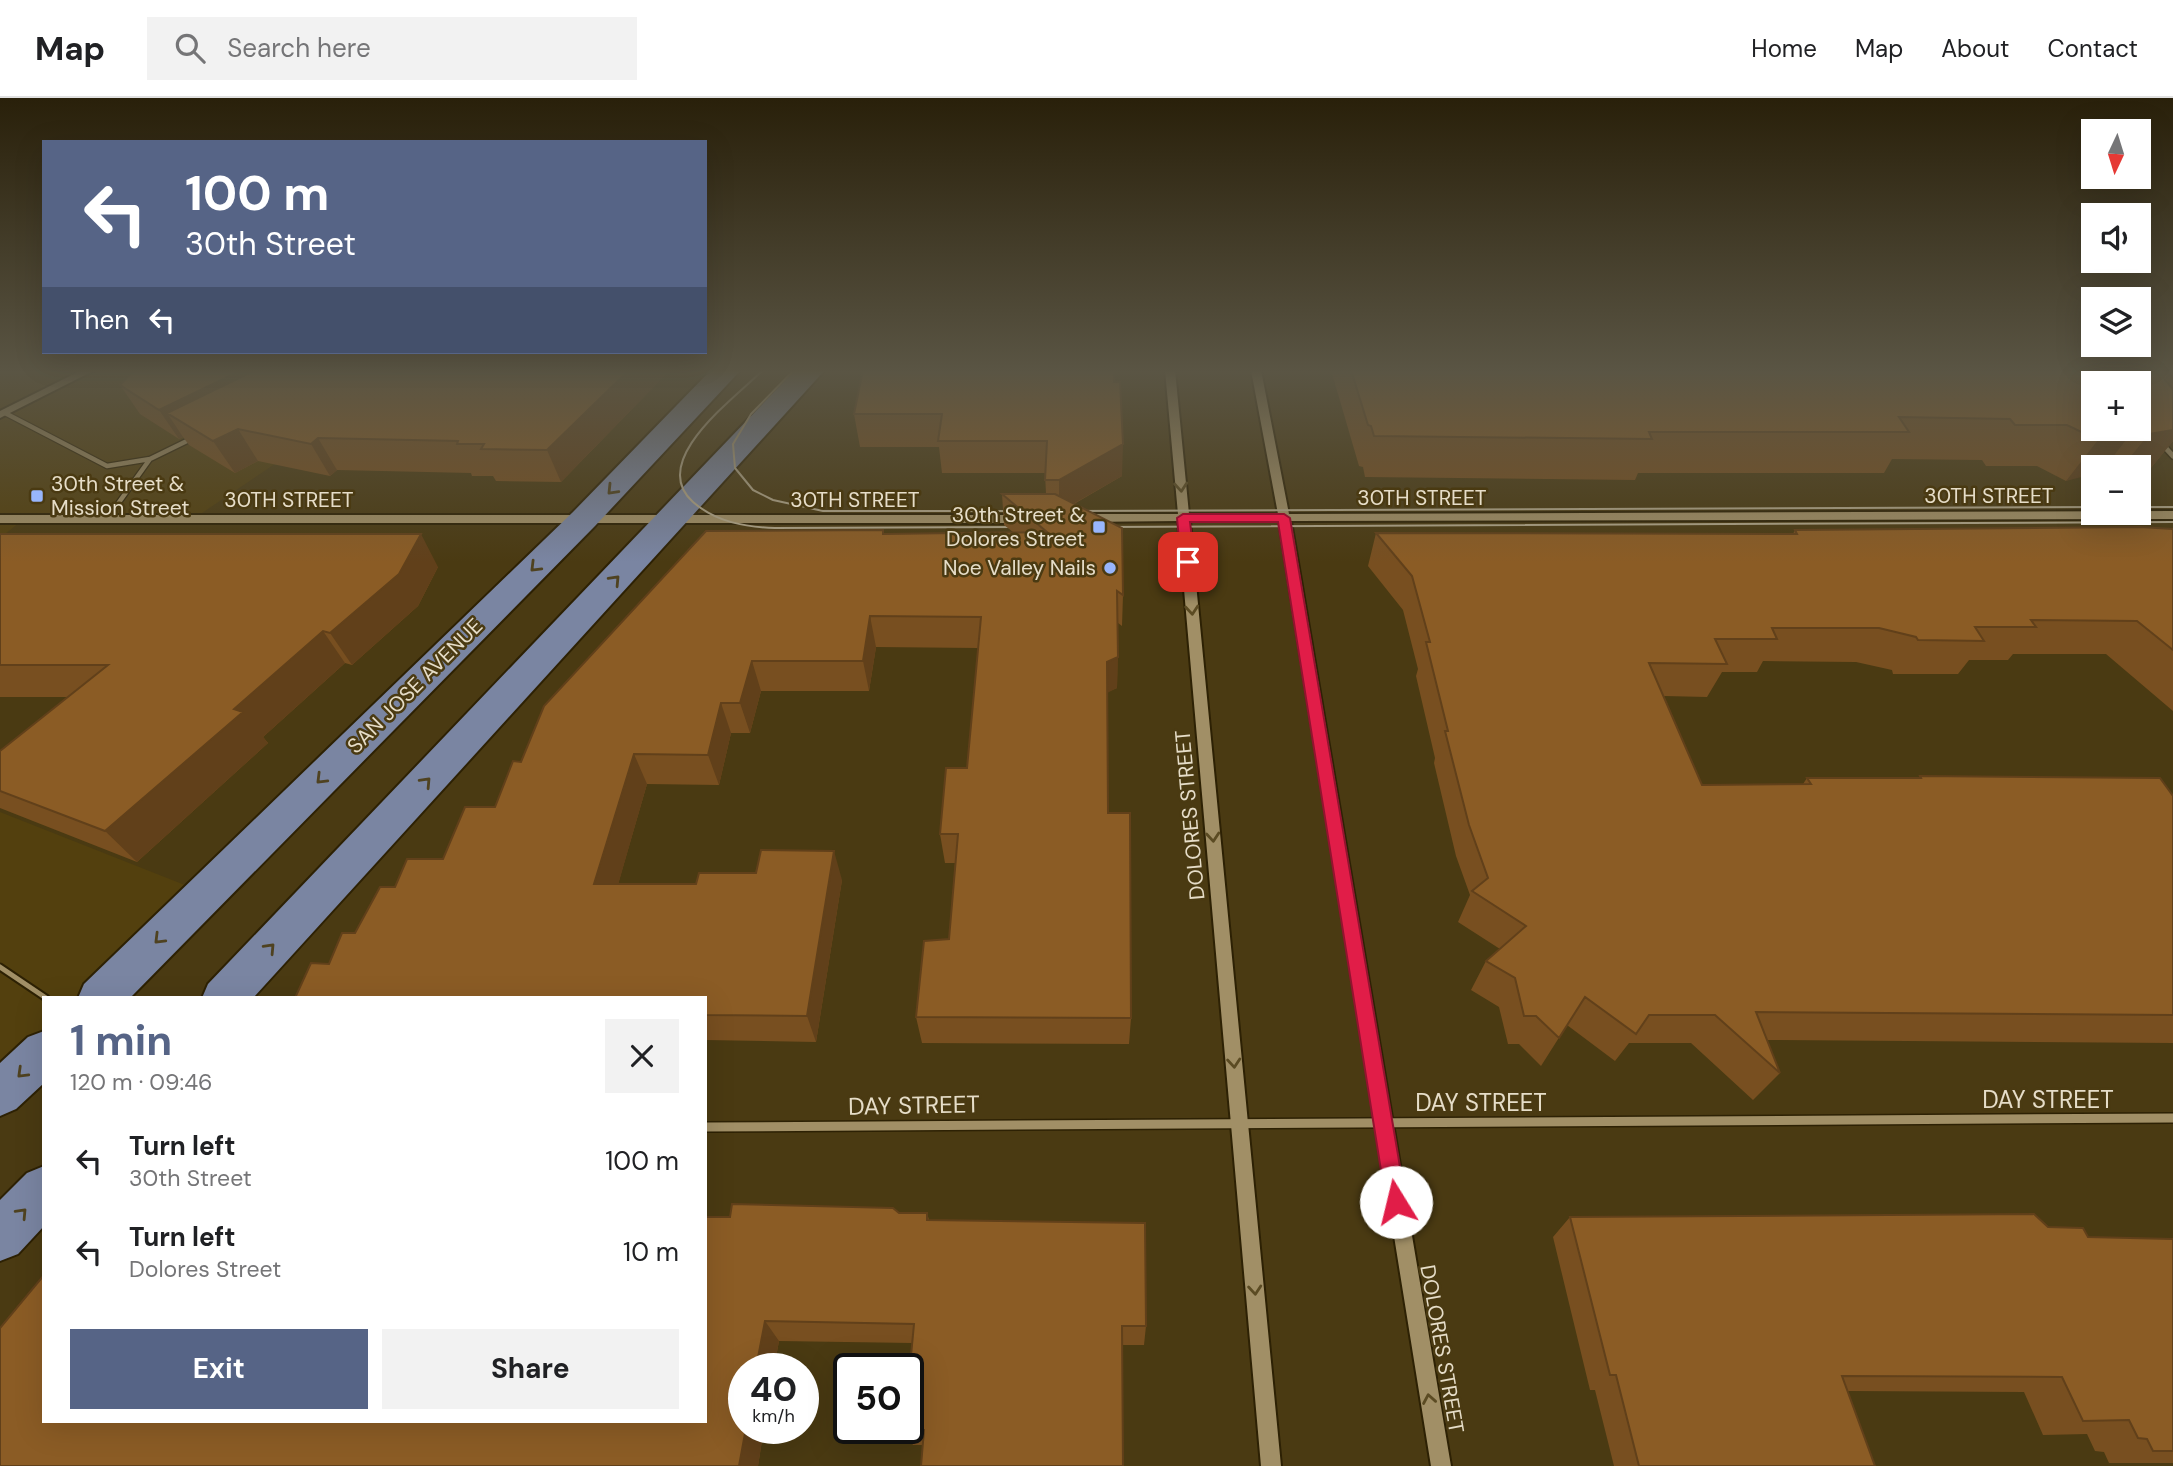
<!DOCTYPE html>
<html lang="en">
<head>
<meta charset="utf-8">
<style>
	:root { --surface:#fff; --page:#f2f2f2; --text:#202124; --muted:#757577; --line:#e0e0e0; --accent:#566486 }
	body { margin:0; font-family:"DM Sans",sans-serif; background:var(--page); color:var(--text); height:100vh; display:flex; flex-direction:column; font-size:26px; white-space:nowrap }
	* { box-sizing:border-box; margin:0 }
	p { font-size:23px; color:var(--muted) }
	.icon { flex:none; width:38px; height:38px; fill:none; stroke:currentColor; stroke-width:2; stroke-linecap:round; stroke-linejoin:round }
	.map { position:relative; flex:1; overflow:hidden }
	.panel { position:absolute; left:42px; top:898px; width:665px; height:427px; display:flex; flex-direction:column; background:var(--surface); border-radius:0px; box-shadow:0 7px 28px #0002 }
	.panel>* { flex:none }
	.guide { position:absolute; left:42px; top:42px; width:665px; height:214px; border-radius:0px; box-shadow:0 7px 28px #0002; background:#566486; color:#fff; overflow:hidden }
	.needle { width:46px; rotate:184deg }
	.buttons { position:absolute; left:2081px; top:21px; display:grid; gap:14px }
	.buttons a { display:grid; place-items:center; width:70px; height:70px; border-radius:0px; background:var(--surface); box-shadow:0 7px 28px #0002; font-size:35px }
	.speed { position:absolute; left:728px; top:1255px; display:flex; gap:14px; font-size:35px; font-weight:700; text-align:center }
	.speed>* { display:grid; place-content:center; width:91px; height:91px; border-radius:50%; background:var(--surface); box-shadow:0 7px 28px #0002; line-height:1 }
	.speed small { font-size:18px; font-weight:400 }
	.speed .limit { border:4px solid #111; border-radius:10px; background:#fff; color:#111 }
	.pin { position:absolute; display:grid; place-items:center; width:60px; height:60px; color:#fff; margin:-30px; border-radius:14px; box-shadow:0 4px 10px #0006 }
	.me { position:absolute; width:77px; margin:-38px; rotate:351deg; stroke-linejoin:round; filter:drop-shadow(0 0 5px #0008) }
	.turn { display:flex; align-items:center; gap:24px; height:147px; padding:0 28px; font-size:32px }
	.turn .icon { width:91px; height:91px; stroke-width:2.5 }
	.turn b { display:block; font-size:49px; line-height:60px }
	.then { display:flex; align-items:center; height:66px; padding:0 28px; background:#0003; gap:14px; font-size:26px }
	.round { display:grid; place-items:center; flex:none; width:74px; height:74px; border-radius:0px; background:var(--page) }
	.overview { display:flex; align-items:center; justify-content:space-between; height:119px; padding:0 28px }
	h1 { font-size:42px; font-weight:700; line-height:52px; color:var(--accent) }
	.action { display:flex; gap:14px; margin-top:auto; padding:14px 28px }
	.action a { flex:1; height:80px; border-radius:0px; background:var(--accent); color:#fff; font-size:28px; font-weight:700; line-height:80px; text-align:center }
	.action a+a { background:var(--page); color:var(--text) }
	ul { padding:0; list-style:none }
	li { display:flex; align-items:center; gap:21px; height:91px; padding:0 28px }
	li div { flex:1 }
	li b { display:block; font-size:26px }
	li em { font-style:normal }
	header { display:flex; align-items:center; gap:42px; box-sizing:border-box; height:98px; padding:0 35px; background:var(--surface); border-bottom:2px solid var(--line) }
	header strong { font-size:33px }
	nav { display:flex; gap:38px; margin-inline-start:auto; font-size:24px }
	.search { width:490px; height:63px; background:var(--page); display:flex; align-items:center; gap:18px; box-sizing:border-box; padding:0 24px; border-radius:0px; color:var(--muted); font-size:26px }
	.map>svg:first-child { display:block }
	.built { fill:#53400e }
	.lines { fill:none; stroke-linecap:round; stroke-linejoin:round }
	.lane-far1-casing { stroke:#2d2104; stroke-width:7 }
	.lane-casing { stroke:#2d2104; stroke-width:9 }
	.street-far1-casing { stroke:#2d2104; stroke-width:8 }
	.street-casing { stroke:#2d2104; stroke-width:12 }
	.secondary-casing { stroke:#2d2104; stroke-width:4 }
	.primary-casing { stroke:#2d2104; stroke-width:4 }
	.lane-far1 { stroke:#a18f66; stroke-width:4.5 }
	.lane { stroke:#a18f66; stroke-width:5 }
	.street-far1 { stroke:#a18f66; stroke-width:5 }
	.street { stroke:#a18f66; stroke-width:9 }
	.secondary { fill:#a18f66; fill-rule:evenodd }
	.primary { fill:#7a85a2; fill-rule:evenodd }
	.tram { stroke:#b1a68a; stroke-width:2 }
	.wall { fill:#784f20 }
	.shaded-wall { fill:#61401a }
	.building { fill:#8b5c25; stroke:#61401a; stroke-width:2; fill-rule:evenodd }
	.oneway { stroke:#5b4b23 }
	.oneway2 { stroke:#4f4220 }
	.route { fill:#e11d48; stroke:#92132f; stroke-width:2 }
	.poi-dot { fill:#98b6fd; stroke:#4a3a12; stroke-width:2.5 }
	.labels { text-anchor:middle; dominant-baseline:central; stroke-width:5; stroke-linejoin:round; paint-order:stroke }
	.poi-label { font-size:21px; fill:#e6ddc8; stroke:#4a3a12; text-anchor:end }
	.street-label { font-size:21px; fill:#e6ddc8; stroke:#4a3a12 }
	.near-street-label { font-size:24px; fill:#e6ddc8; stroke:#4a3a12 }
</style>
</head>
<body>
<header>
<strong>Map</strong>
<div class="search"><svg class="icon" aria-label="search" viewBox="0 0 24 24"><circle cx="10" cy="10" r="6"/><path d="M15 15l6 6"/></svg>Search here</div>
<nav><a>Home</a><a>Map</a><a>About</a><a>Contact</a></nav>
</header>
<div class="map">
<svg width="2173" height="1368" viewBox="0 0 2173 1368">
	<rect width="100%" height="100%" fill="#4a3a12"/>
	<path class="built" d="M0,272H415L193,421H24L0,440Z
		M0,714L205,795L100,899L44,900V954L0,996Z"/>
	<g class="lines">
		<g class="lane-far1-casing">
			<path id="lane-far1" d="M5,315L107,368L150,361
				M107,421L150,361L191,341"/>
		</g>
		<g class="lane-casing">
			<path id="lane" d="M0,869L46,900"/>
		</g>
		<g class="street-far1-casing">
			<path id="street-far1" d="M2161,345L2173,358"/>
		</g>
		<g class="street-casing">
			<path id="street" d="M705,1029L2173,1020"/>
		</g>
		<g class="secondary-casing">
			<path id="secondary" d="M82,272H95L0,320V313Z
				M1165,272H1175L1189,416H1278L1251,272H1261L1289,416L2173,413V421L1291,423L1451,1368H1431L1279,423H1190L1281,1368H1261L1178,423L1083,424L1077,420L1083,416H1178Z
				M0,417H1021L1027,421L1021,425H0Z"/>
		</g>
		<g class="primary-casing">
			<path id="primary" d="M711,272H741L595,428L130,900H78L84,886L573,414Z
				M795,272H825L253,900H202L208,886Z
				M44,933V985L16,1011L0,1018V965L28,939Z
				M44,1068V1128L18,1156L0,1163V1102L27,1075Z"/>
		</g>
		<use href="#lane-far1" class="lane-far1"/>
		<use href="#lane" class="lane"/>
		<use href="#street-far1" class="street-far1"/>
		<use href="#street" class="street"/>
		<use href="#secondary" class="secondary"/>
		<use href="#primary" class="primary"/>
		<path class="tram" d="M763,272C735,300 647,363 693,404C716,424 745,429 775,430L1026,429
			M794,272L751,316L733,346L735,370L753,392L773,402L823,413H1023
			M2138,409H2173
			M1068,413L2093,409
			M1099,429L2173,424"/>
	</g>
	<path class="wall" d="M405,272H670L561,384L496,383L493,378H472L471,375L337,372L330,378L258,363L235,375L189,347L183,339L179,341L140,316L120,287L401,275Z
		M1331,272H2173V343L2150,371L2138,369H2093L2066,383L2037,368H1986L1982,362L1892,361L1884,375H1638L1635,382L1365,379L1363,369L1359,368Z
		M1114,284L1122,378L1074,406L1123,497L1122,528L1118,525L1117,590L1107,594V663L1108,715L1131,920L1129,946L922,945L916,919L949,841L955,765H945L940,736L967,670L978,550L876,549L869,593H761L750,635H731L719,687L647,686L618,786H696L842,782L816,944L705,942V900L329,866L395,789L443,761L495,709L521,664L884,436L1013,434L1004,427L1002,396H1046L1045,375H942L939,349H860L854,316Z
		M2173,431V613L2106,556H2013L2008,562H1969L1958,576H1893L1892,572L1856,564L1763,563L1757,574H1722L1707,599L1664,598L1702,687L1803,686L1807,680H1918L1920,678L2173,698V945L1767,942L1780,975L1753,1002L1691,945H1629L1615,963L1567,927L1541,968L1519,946H1508L1499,909L1471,892L1486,863L1500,851L1458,824L1470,797L1456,758L1434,665L1435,660L1416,578L1418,571L1403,512L1368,468L1376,435L1793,436L1795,432Z
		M0,436L438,469L418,508L352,567L345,565L263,639L268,645L137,764L0,710V653L68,599H0Z
		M927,1115L929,1122L1146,1228L1144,1247H1122L923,1347H913L904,1332L912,1245L779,1243L774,1270H744V1330H764L758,1368H0L705,1323L730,1119Z
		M1570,1119L2048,1129L2088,1139L2173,1141V1365H2109L2104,1354L2095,1353L2087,1336L2043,1337L2024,1294L1848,1293L1875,1368H1614L1595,1292H1590L1553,1139Z"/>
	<path class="shaded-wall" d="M242,272H267L167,315L183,339L179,341L159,312Z
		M629,272H670L561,384L547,352Z
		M238,331L258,363L235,375L213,343Z
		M2173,332V343L2150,371L2138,373V369H2122L2149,336Z
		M2133,333L2105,369H2093V376L2066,383L2098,342Z
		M318,340L337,372L330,378L311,346Z
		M1123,346L1122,378L1059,414V382Z
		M421,436L438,469L418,508L352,567L330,535Z
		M870,518L876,549L869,593L863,563Z
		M323,533L345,565L263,639L268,645L137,764L105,733L234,611Z
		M1118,559L1117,590L1107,595V564Z
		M752,563L761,593L750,635L740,605Z
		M721,605L731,635L719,687L708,657Z
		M634,656L647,686L610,815L594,786Z
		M834,753L842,782L816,944L807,918Z
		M765,1223L779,1243L774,1270H756Z
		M746,1330H764L758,1368H739Z"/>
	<path class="building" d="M135,272H242L159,312L120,287Z
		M256,272H384L401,275L405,272H629L547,352L481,351L484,346H457L458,343L318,340L311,346L238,331L213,343L167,315Z
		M863,272H1114V284H1120L1123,346L1059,382H1045L1047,343H938L942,316H854Z
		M1351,272H2173V279L2169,276L2165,282L2173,291V332L2149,336L2133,333L2098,342L2067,327H2015L2010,321L1899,319L1909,334H1649L1652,341L1374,338L1371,328L1368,327ZM2093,285H2138V331H2093Z
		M1002,396H1055L1122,430L1123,497L1117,493L1118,559L1107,564L1108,715H1130L1131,920L916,919L924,843L949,841L958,736H940L946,670H967L981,519L870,518L863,563H752L740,605H721L708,657L634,656L594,786H696L699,775H756L761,752L834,753L807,918L705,917V900H295L311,865L329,866L342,835H355L380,789H395L407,761H443L465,709H495L513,663L521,664L544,608L706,433L883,432V436L1047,434Z
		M2140,429L2173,431V552L2137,523L2031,522L2036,529H1975L1984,543L1918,542L1916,539L1879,530H1772L1777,541H1715L1727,566L1649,565L1702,687L1811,686L1807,680H1921L1920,678L2160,680L2173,698V917L1756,914L1780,975L1715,917H1649L1636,936L1585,899L1559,940L1536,918H1524L1515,880L1486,863L1526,828L1472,793L1488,780L1469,727L1445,633H1448L1426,544H1430L1412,478L1376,435L1797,436L1795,432Z
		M0,436H421L399,476L330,535L323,533L234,611L243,614L105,733L0,693V653L108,567H0Z
		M732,1106L893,1110L899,1115H927V1122L1145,1125L1146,1228H1122L1123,1368H921L924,1332H904L905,1330H908V1289L914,1226L765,1223L756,1270H744V1330H746L739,1368H0V1230L44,1177V1323H705V1119H730Z
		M2034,1116L2048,1129L2083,1130L2088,1139L2173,1141V1353H2153L2147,1341L2138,1340L2129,1322L2083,1323L2062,1279L1842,1278L1875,1368H1639L1616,1277H1610L1570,1119Z"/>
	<defs><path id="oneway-chevron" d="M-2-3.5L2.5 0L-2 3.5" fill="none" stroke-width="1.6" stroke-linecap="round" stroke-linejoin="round" transform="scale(1.75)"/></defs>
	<g class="oneway">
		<use href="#oneway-chevron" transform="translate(1181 389) rotate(85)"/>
		<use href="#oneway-chevron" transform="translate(1192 512) rotate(85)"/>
		<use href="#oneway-chevron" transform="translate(1213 739) rotate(85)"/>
		<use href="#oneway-chevron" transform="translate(1234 965) rotate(85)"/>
		<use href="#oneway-chevron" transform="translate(1255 1192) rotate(85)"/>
		<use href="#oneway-chevron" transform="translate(1429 1301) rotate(-100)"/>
	</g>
	<g class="oneway2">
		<use href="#oneway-chevron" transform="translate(612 392) rotate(134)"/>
		<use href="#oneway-chevron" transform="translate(535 469) rotate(135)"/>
		<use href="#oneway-chevron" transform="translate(615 482) rotate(-47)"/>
		<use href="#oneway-chevron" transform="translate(321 681) rotate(135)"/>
		<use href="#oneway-chevron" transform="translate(426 684) rotate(-47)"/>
		<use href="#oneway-chevron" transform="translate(159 841) rotate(135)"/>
		<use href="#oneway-chevron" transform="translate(270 850) rotate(-47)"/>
		<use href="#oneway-chevron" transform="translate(22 975) rotate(136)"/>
		<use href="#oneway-chevron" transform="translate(22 1115) rotate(-47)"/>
	</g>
	<linearGradient id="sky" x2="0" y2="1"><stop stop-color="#29200a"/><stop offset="0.59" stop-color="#5a5544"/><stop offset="1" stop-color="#5a5544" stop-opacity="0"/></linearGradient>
	<rect width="2173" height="464" fill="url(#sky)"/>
	<path class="route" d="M1183,416H1284L1290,420L1406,1104L1403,1111L1396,1114L1389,1111L1386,1104L1278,424H1190L1195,464L1188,468L1181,464L1177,420Z"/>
	<g class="poi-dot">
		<rect x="30" y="391" width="14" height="14" rx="3.5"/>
		<rect x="1092" y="422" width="14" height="14" rx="3.5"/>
		<circle cx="1110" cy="470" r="7"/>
	</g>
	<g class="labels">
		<g class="poi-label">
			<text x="51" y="386" text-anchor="start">30th Street &amp;<tspan x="51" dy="24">Mission Street</tspan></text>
			<text x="1085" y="417">30th Street &amp;<tspan x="1085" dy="24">Dolores Street</tspan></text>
			<text x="1096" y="470">Noe Valley Nails</text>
		</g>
		<g class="street-label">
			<text x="1989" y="398">30TH STREET</text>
			<text x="1422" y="400">30TH STREET</text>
			<text x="289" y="402">30TH STREET</text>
			<text x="855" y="402">30TH STREET</text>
			<text transform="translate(415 588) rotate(-45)">SAN JOSE AVENUE</text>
			<text transform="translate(1190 717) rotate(-95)">DOLORES STREET</text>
			<text transform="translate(1442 1251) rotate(80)">DOLORES STREET</text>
		</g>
		<g class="near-street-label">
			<text x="2048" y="1001">DAY STREET</text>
			<text x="1481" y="1004">DAY STREET</text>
			<text transform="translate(914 1007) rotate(-1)">DAY STREET</text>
		</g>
	</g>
</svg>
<div class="buttons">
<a><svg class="needle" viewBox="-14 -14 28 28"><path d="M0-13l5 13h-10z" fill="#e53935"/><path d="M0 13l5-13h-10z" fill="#757577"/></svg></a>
<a><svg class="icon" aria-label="sound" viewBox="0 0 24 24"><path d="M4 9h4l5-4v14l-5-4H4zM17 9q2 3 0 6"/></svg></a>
<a><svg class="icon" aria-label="layers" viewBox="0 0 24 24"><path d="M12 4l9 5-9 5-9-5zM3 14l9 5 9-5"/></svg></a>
<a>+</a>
<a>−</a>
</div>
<div class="speed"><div>40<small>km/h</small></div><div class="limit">50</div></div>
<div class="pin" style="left:1188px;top:464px;background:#d93025"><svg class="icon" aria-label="arrive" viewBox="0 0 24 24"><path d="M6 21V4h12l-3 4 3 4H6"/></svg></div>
<svg class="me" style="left:1396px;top:1104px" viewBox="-20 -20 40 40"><circle r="19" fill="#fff"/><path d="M0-13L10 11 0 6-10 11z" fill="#e11d48"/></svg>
<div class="guide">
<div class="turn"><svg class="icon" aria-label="left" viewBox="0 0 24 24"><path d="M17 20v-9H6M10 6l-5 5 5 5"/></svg><div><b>100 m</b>30th Street</div></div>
<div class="then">Then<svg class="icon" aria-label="left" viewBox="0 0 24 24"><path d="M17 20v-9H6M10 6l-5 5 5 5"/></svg></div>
</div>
<section class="panel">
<div class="overview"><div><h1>1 min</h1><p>120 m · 09:46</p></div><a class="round"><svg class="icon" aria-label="close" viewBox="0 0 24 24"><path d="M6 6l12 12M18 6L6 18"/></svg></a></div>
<ul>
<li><svg class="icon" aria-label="left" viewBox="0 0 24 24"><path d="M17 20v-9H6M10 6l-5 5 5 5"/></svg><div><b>Turn left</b><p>30th Street</p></div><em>100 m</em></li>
<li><svg class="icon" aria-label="left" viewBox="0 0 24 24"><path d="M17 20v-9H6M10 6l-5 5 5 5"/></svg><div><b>Turn left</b><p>Dolores Street</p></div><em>10 m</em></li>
</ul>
<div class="action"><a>Exit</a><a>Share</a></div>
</section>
</div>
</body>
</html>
